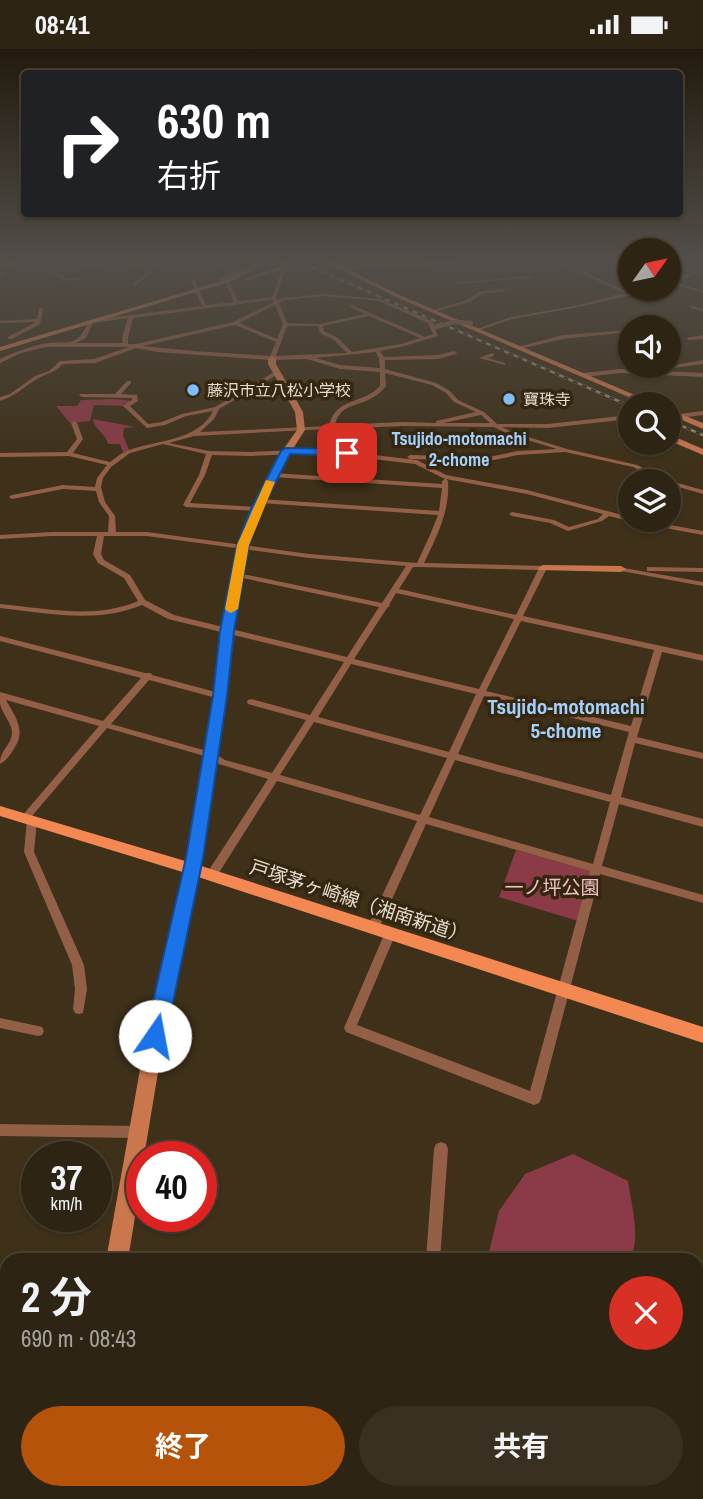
<!DOCTYPE html>
<html lang="ja">
<head>
<meta charset="utf-8">
<style>
	:root { --surface:#2e2413; --page:#3a3021; --text:#f1f3f6; --muted:#a7a4a0; --line:#494133; --accent:#b45309 }
	body { margin:0; font-family:"Archivo Narrow","Noto Sans JP",sans-serif; background:var(--page); color:var(--text); height:100vh; display:flex; flex-direction:column; font-size:26px; white-space:nowrap }
	* { box-sizing:border-box; margin:0 }
	p { font-size:23px; color:var(--muted) }
	.icon { flex:none; width:38px; height:38px; fill:none; stroke:currentColor; stroke-width:2; stroke-linecap:round; stroke-linejoin:round }
	.map { position:relative; flex:1; overflow:hidden }
	.side { position:absolute; left:0px; top:1204px; width:704px; height:247px; display:flex; flex-direction:column; background:var(--surface); border-radius:21px 21px 0 0; box-shadow:0 2px 5px #0004,0 0 0 2px var(--line) }
	.side>* { flex:none }
	.banner { position:absolute; left:21px; top:21px; width:662px; height:147px; border-radius:7px; box-shadow:0 2px 5px #0004,0 0 0 2px var(--line); background:#202124; color:#fff; overflow:hidden }
	.needle { width:46px; rotate:57deg }
	.controls { position:absolute; left:618px; top:189px; display:grid; gap:14px }
	.controls a { display:grid; place-items:center; width:63px; height:63px; border-radius:50%; background:var(--surface); box-shadow:0 2px 5px #0004,0 0 0 2px var(--line); font-size:35px }
	.speed { position:absolute; left:21px; top:1092px; display:flex; gap:14px; font-size:35px; font-weight:700; text-align:center }
	.speed>* { display:grid; place-content:center; width:91px; height:91px; border-radius:50%; background:var(--surface); box-shadow:0 2px 5px #0004,0 0 0 2px var(--line); line-height:1 }
	.speed small { font-size:18px; font-weight:400 }
	.speed .limit { border:10px solid #d22; background:#fff; color:#111 }
	.pin { position:absolute; display:grid; place-items:center; width:60px; height:60px; color:#fff; margin:-30px; border-radius:14px; box-shadow:0 4px 10px #0006 }
	.me { position:absolute; width:77px; margin:-38px; rotate:12deg; stroke-linejoin:round; filter:drop-shadow(0 0 5px #0008) }
	.turn { display:flex; align-items:center; gap:24px; height:147px; padding:0 21px; font-size:32px }
	.turn .icon { width:91px; height:91px; stroke-width:2.5 }
	.turn b { display:block; font-size:49px; line-height:60px }
	.round { display:grid; place-items:center; flex:none; width:74px; height:74px; border-radius:37px; background:var(--page) }
	.headline { display:flex; align-items:center; justify-content:space-between; height:119px; padding:0 21px }
	h1 { font-size:42px; font-weight:700; line-height:52px }
	.button { display:flex; gap:14px; margin-top:auto; padding:14px 21px }
	.button a { flex:1; height:80px; border-radius:42px; background:var(--accent); color:#fff; font-size:28px; font-weight:700; line-height:80px; text-align:center }
	.button a+a { background:var(--page); color:var(--text) }
	.status { display:flex; justify-content:space-between; align-items:center; height:49px; padding:0 35px; background:var(--surface); direction:ltr }
	.status svg { height:19px; fill:currentColor }
	.map>svg:first-child { display:block }
	.green { fill:#8b3a48 }
	.lines { fill:none; stroke-linecap:round; stroke-linejoin:round }
	.secondary-tunnel { stroke:#574a34; stroke-width:7; stroke-dasharray:7 3.5; stroke-linecap:butt }
	.street { fill:#945f47; fill-rule:evenodd }
	.secondary { fill:#ca774e; fill-rule:evenodd }
	.primary { fill:#f38853; fill-rule:evenodd }
	.rail-casing { stroke:#918674; stroke-width:2.5 }
	.rail { stroke:#34260f; stroke-width:2; stroke-dasharray:5; stroke-linecap:butt }
	.street-bridge { stroke:#945f47; stroke-width:4.5 }
	.route { fill:#1a73e8; stroke:#114b97; stroke-width:2 }
	.slow { fill:#f59e0b }
	.poi-dot { fill:#7ebdf9; stroke:#34260f; stroke-width:2.5 }
	.labels { text-anchor:middle; dominant-baseline:central; stroke-width:7; stroke-linejoin:round; paint-order:stroke }
	.far-poi-label { font-size:16px; fill:#e5dccf; stroke:#34260f; text-anchor:start }
	.far-neighbourhood-label { font-size:18px; font-weight:bold; fill:#a3d1fe; stroke:#34260f }
	.park-label { font-size:19px; fill:#f2c0c5; stroke:#34260f }
	.street-label { font-size:19px; fill:#e5dccf; stroke:#34260f }
	.neighbourhood-label { font-size:21px; font-weight:bold; fill:#a3d1fe; stroke:#34260f }
</style>
</head>
<body>
<div class="status"><b>08:41</b><svg viewBox="0 0 49 12"><path d="M0 12V9h3v3zM5 12V6h3v6zM10 12V3h3v9zM15 12V0h3v12zM26 1h20v11H26zM47 4h2v5h-2z"/></svg></div>
<div class="map">
<svg width="703" height="1450" viewBox="0 0 703 1450">
	<rect width="100%" height="100%" fill="#3e3019"/>
	<path class="green" d="M115,350L132,352L124,357L94,356L90,372L70,374L56,357H77L81,351Z
		M93,370L135,378L124,379L123,386L129,401L123,403L120,395H108C106,384 94,381 93,370Z
		M516,801L591,822L578,872L499,848Z
		M573,1105L628,1132C631,1154 642,1191 629,1211H487L499,1162L525,1125Z"/>
	<g class="lines">
		<path class="secondary-tunnel" d="M257,218L284,212"/>
		<path class="street" d="M212,212H217L236,222L252,215L280,212L253,217L224,231L230,234L238,252L272,248L281,223L277,220L279,219L285,222L276,249L277,251L284,249L323,245L380,250L432,272L438,287L404,297L380,302L384,308L438,306L454,302L457,304L456,305L438,310L385,311V320L436,334L450,342L458,351L484,363L497,375H548L630,366V370L548,379L502,378L512,383L567,400L637,416L670,432L703,441V445L668,435V432H662L633,418L565,403L518,406L489,412L410,410L407,408L410,406L489,408L518,402L557,400L508,385L494,378L402,377L334,380L331,382L328,380L194,387L169,394L209,402L251,403L322,400L417,411L446,426L527,441L630,468V471H643L703,482V486L633,473L609,467L602,472L568,482L550,474L512,467L509,465L512,463L554,471L569,478L598,470L603,465L527,445L446,430L448,432C450,462 437,487 424,514L546,517L547,519L523,567L703,606V612L662,603L637,688L703,704V710L635,694L621,748L703,770V778L619,755L602,817L703,846V854L600,825L541,1050L539,1054L534,1056L346,983L344,979L386,881L390,879L394,881L396,884L357,976L530,1042L590,822L426,775L379,879L377,882L373,884L369,882L367,879L417,772L277,732L215,830L211,831L207,830L206,827L207,824L268,730L219,715L208,708L107,679L32,767L37,771L34,803L84,916L87,940L83,964L79,965L75,964L73,960L75,940L72,916L24,803L27,771H22L21,768L99,677L6,651C15,667 26,681 15,698C11,705 7,711 0,715C0,700 12,696 12,683C11,672 2,665 0,655C0,651 0,647 0,643L103,672L141,629L0,592V587L145,624H151L152,626L223,645L224,647L223,649L220,650L149,631L111,675L214,704L225,711L272,724L306,671L248,655L247,653L248,651L251,650L310,666L344,613L168,570L142,556C96,575 48,564 0,559V555C46,559 93,571 138,552L124,529L98,514L93,505L97,487H52L0,490V486L52,483H108L109,467L99,453L96,442L63,440L12,450L9,448L12,446L63,436L95,438L97,429L107,416L69,407L0,408V404L67,403L77,390L71,374L74,372L77,374L83,390L73,404L110,413C116,409 122,403 129,401C157,391 198,392 213,362L186,367L165,376L147,379L123,357L132,351V349L82,348L79,346L80,345H115L127,332H131V334L121,345L137,346L138,352L130,357L148,375L162,373L182,365L215,358L276,322H280V324L219,360L214,370L200,383L329,377C335,348 363,356 380,337V323L340,320L307,310L272,311L228,308L158,303L136,299L95,314L63,315C54,324 50,323 39,329C24,337 18,346 0,352V348L10,345L35,327L49,322L60,312L94,310L129,298H46L21,304L0,314V310C14,303 27,299 42,295C66,290 75,302 88,274H85V272L202,257L190,230L192,229L194,230L206,256L234,253L226,235L218,231L233,223L221,217L203,222L201,221L218,216ZM323,247L379,252L428,274L433,285L425,288L352,256L350,258L365,265L320,275L287,274L279,254L285,251ZM272,251L274,253L233,273L136,295H128V289L133,269ZM275,256L283,275L277,290L239,274ZM369,267L420,289L401,295L352,303L338,289L324,282L323,277ZM128,269L122,289L123,294H76L86,289L93,274ZM235,276L276,293L270,307L193,302L143,297ZM287,277H318L320,284L334,291L347,304L276,307ZM376,303L379,310L380,319L340,316L316,309ZM385,324L432,336L446,344L454,353L476,363L436,372V374L402,373L335,376C340,355 356,358 372,349C378,346 382,342 386,337ZM481,366L490,374H443ZM163,395L206,405L199,426L183,456L186,458L256,462L259,460L256,458L190,454L205,426L212,406L251,407L322,404L415,415L445,430L442,432V435L273,424L270,426L273,428L442,439L439,462L260,450L257,452L260,454L438,466L430,486L417,514L309,505L147,483H116L115,467L105,453L101,438L103,429L111,418L130,404ZM104,487H147L309,509L406,517L382,554L238,524L234,526L238,528L379,558L347,608L174,566L145,551L130,526L104,511L101,505ZM413,518H419L538,521L516,566L399,540ZM396,544L514,570L479,640L354,610L387,559L390,557L389,556ZM521,572L654,601L631,677L486,642ZM351,615L476,645L449,703L318,668ZM484,647L629,683L611,746L458,705ZM314,673L447,709L420,766L280,726ZM455,711L610,753L593,815L429,768Z
			M554,212H559L629,243L641,240H647L632,246L579,258L512,270L477,282V280L511,268L579,256L624,244Z
			M668,212L703,219V222L675,233L703,242V244L671,234L668,235V232L700,221Z
			M103,213L158,215L161,213L163,214L135,237L133,235L155,217L104,215L100,217L50,223L63,226L65,230L80,229L82,230L63,232L59,228L47,225V223L44,222L99,215Z
			M9,214H13L16,217L0,228V225L11,217Z
			M285,217L312,219L314,220L312,221L283,219Z
			M530,227L532,229L454,235L452,234Z
			M504,240L506,242L482,245L470,253L433,263L431,262L466,251L479,243Z
			M692,257L703,260V262L690,259Z
			M41,259L43,260L40,275L12,290H8V288L36,273L0,274V272L37,270L39,260Z
			M630,281V283L563,290L520,300L517,298L563,286Z
			M703,286V290L689,291L686,289Z
			M492,304L494,305V307L488,309L505,314V316L479,309Z
			M703,311V315L673,319L670,317Z
			M621,320L703,324V328L621,324L583,328L580,326L583,324Z
			M671,354H675L678,357L668,361V357L671,356Z
			M703,362V366L679,369L676,367L679,365Z
			M618,518L703,533V537L621,522H618Z
			M647,518L703,519V523L650,522H647Z
			M0,969L38,977L42,978L44,982L42,986L38,987L0,979Z
			M0,1075L138,1077L143,1078L145,1083L143,1088L138,1089L0,1087Z
			M441,1093L446,1095L448,1100L440,1211H426L434,1100L436,1095Z
			M703,1274V1311L702,1315L696,1317V1279L698,1277Z
			M0,1331H7V1347H0Z
			M696,1428H703V1446L694,1444H696Z
			M406,1444H422L423,1450H405Z"/>
		<path class="secondary" d="M19,212H30L0,219V215Z
			M275,212L286,213L288,218L249,231L244,230L282,217Z
			M323,212H330L340,216L474,212L471,214L347,220L402,247L656,355H645L398,249Z
			M255,217L260,218L226,234L0,302V298L222,232Z
			M272,307L276,309V315L303,363L305,381L285,412L265,452L248,496L233,581L226,647L203,809L164,987L144,1108H142V1124L128,1211H106L146,987L187,809L214,647L221,581L238,496L255,452L275,412L297,381L295,363L268,315V309Z
			M668,360L703,374V380L668,365Z
			M625,365L630,367V374L621,368Z
			M668,385L703,400V406L668,391Z
			M543,516L621,517L626,520L621,523L539,521L538,519Z
			M67,1444H91L90,1450H64Z"/>
		<path class="primary" d="M0,757L192,814L703,978V994L189,825L0,767Z"/>
		<g class="rail-casing">
			<path id="rail" d="M298,212L630,357
				M668,371L703,386"/>
		</g>
		<use href="#rail" class="rail"/>
		<path class="street-bridge" d="M435,278L454,273L471,274"/>
	</g>
	<linearGradient id="sky" x2="0" y2="1"><stop stop-color="#221a0e"/><stop offset="0.51" stop-color="#524e49"/><stop offset="1" stop-color="#524e49" stop-opacity="0"/></linearGradient>
	<rect width="703" height="415" fill="url(#sky)"/>
	<path class="route" d="M286,399L347,400L352,404L347,407L290,405L262,460L249,496L234,582L227,647L203,809L166,987L163,994L155,996L148,994L145,987L186,809L213,647L220,582L237,496L251,460L281,402Z"/>
	<path class="slow" d="M266,431L275,433L249,496L238,560L231,564L227,562L225,560L237,496Z"/>
	<g class="poi-dot">
		<circle cx="193" cy="341" r="7"/>
		<circle cx="509" cy="350" r="7"/>
	</g>
	<g class="labels">
		<g class="far-poi-label">
			<text x="207" y="341">藤沢市立八松小学校</text>
			<text x="523" y="350">寶珠寺</text>
		</g>
		<g class="far-neighbourhood-label">
			<text x="459" y="389">Tsujido-motomachi<tspan x="459" dy="21">2-chome</tspan></text>
		</g>
		<g class="park-label">
			<text x="552" y="838">一ノ坪公園</text>
		</g>
		<g class="street-label">
			<text transform="translate(359 852) rotate(18)">戸塚茅ヶ崎線（湘南新道）</text>
		</g>
		<g class="neighbourhood-label">
			<text x="566" y="657">Tsujido-motomachi<tspan x="566" dy="24">5-chome</tspan></text>
		</g>
	</g>
</svg>
<div class="controls">
<a><svg class="needle" viewBox="-14 -14 28 28"><path d="M0-13l5 13h-10z" fill="#e53935"/><path d="M0 13l5-13h-10z" fill="#a7a4a0"/></svg></a>
<a><svg class="icon" aria-label="sound" viewBox="0 0 24 24"><path d="M4 9h4l5-4v14l-5-4H4zM17 9q2 3 0 6"/></svg></a>
<a><svg class="icon" aria-label="search" viewBox="0 0 24 24"><circle cx="10" cy="10" r="6"/><path d="M15 15l6 6"/></svg></a>
<a><svg class="icon" aria-label="layers" viewBox="0 0 24 24"><path d="M12 4l9 5-9 5-9-5zM3 14l9 5 9-5"/></svg></a>
</div>
<div class="speed"><div>37<small>km/h</small></div><div class="limit">40</div></div>
<div class="pin" style="left:347px;top:404px;background:#d93025"><svg class="icon" aria-label="arrive" viewBox="0 0 24 24"><path d="M6 21V4h12l-3 4 3 4H6"/></svg></div>
<svg class="me" style="left:155px;top:987px" viewBox="-20 -20 40 40"><circle r="19" fill="#fff"/><path d="M0-13L10 11 0 6-10 11z" fill="#1a73e8"/></svg>
<div class="banner">
<div class="turn"><svg class="icon" aria-label="right" viewBox="0 0 24 24"><path d="M7 20v-9h11M14 6l5 5-5 5"/></svg><div><b>630 m</b>右折</div></div>
</div>
<section class="side">
<div class="headline"><div><h1>2 分</h1><p>690 m · 08:43</p></div><a class="round" style="background:#d93025;color:#fff"><svg class="icon" aria-label="close" viewBox="0 0 24 24"><path d="M6 6l12 12M18 6L6 18"/></svg></a></div>
<div class="button"><a>終了</a><a>共有</a></div>
</section>
</div>
</body>
</html>
